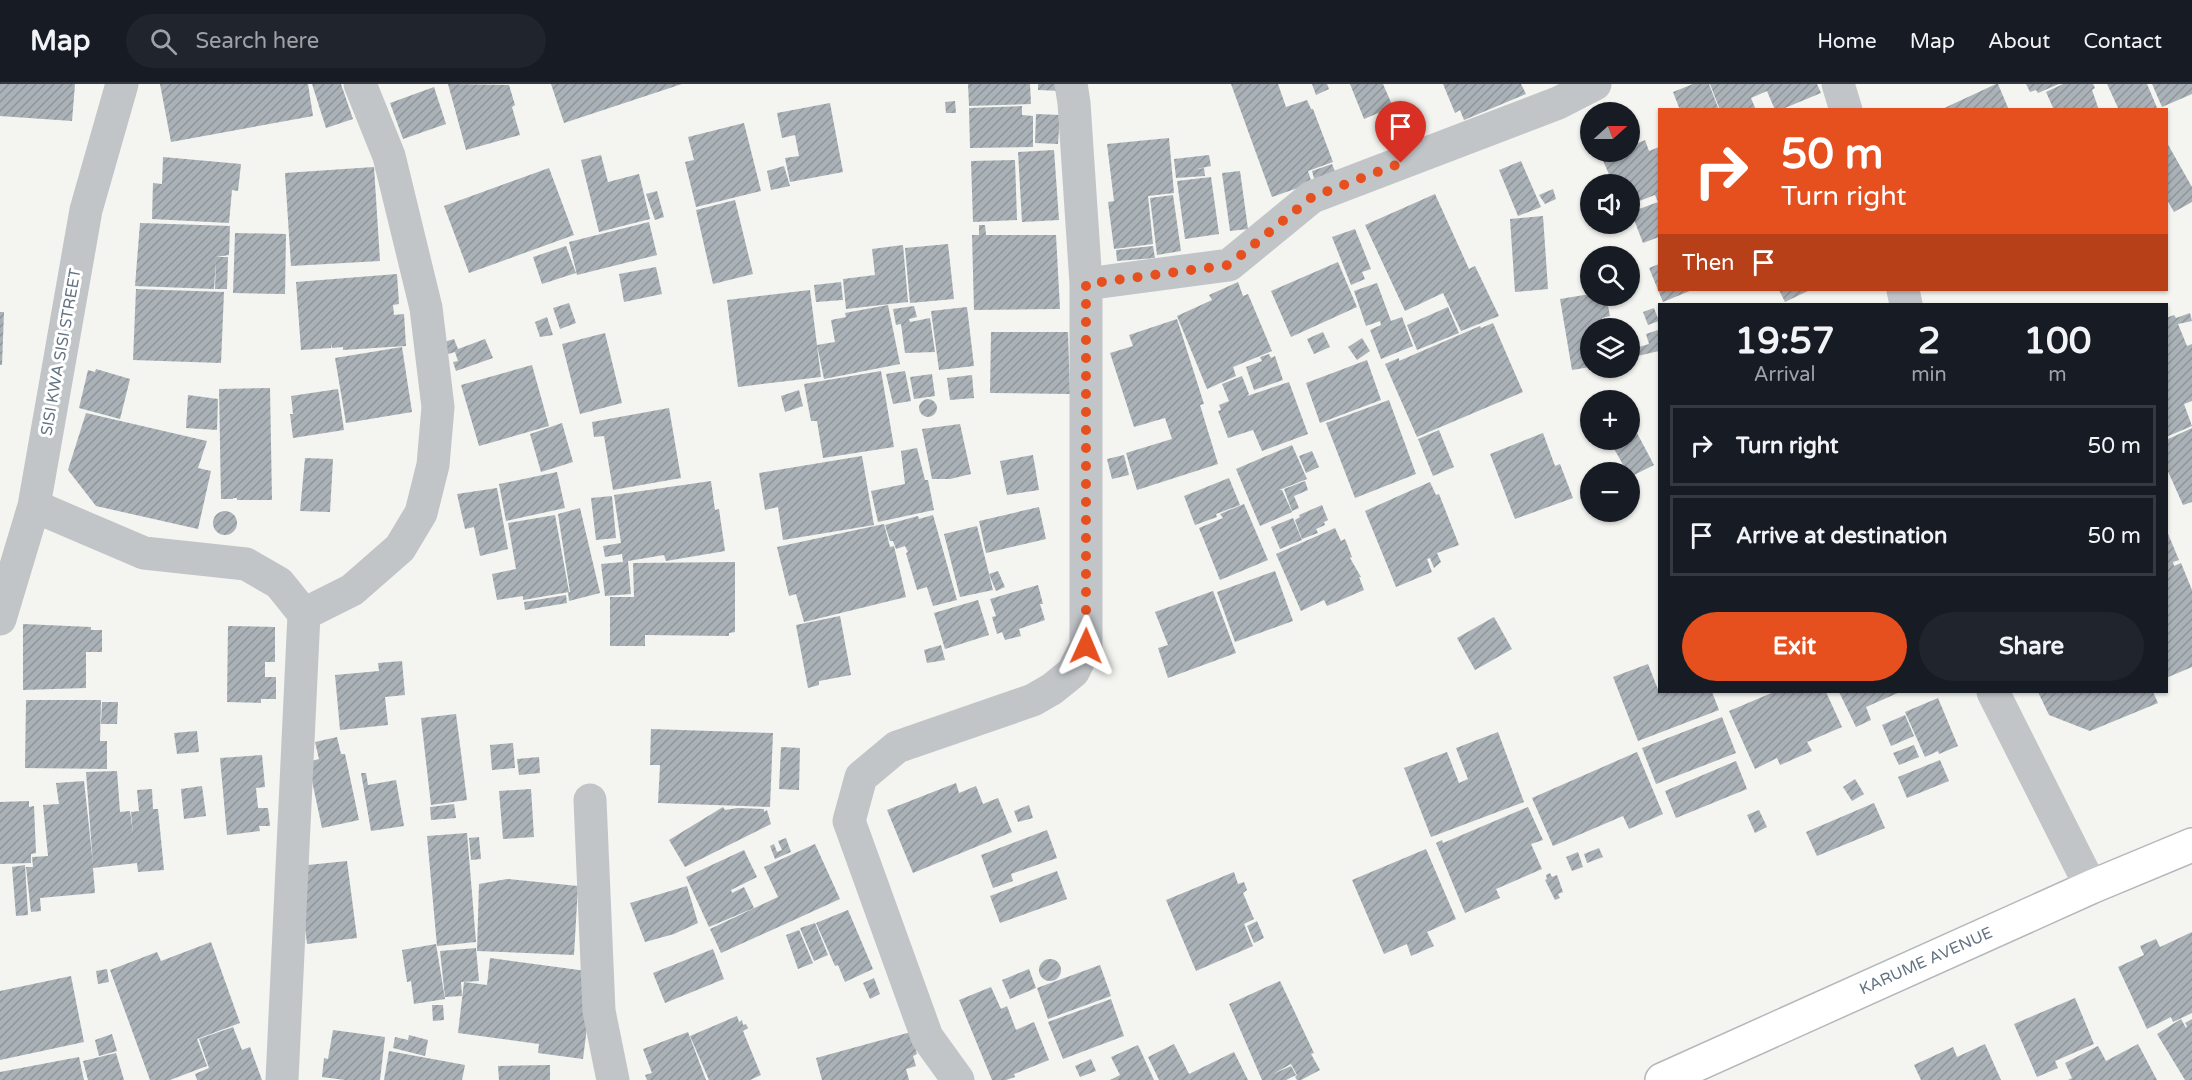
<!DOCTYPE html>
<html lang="en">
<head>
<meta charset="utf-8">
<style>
	:root { --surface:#171b24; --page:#20242c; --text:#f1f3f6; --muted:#9ea1a6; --line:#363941; --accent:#e6501e }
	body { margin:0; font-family:"Varela Round",sans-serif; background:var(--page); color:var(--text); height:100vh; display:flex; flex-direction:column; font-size:22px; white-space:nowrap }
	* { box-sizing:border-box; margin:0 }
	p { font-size:20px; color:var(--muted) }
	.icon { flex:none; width:33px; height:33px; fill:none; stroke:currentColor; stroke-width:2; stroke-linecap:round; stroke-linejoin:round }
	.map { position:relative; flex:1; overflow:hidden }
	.drawer { position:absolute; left:1658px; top:219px; width:510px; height:390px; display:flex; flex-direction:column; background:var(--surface); border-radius:0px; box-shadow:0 2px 4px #0004 }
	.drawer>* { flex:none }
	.banner { position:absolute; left:1658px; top:24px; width:510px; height:183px; border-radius:0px; box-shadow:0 2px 4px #0004; background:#e6501e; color:#fff; overflow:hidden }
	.needle { width:39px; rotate:69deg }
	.fabs { position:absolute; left:1580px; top:18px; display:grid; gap:12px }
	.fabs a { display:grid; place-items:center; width:60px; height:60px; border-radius:50%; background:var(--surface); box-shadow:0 2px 4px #0004; font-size:30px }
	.pin { position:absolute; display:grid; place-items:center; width:51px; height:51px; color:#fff; margin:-62px -26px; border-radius:50% 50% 50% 0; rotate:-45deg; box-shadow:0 0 6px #0007 }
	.pin .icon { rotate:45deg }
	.me { position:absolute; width:66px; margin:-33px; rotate:1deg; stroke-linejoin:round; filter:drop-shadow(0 0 4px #0008) }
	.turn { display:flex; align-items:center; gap:21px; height:126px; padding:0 24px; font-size:27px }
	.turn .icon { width:78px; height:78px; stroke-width:2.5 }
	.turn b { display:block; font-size:42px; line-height:51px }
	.then { display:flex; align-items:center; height:57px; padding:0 24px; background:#0003; gap:12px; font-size:22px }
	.eta { display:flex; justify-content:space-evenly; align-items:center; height:102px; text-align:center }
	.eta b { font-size:36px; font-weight:800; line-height:42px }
	.button { display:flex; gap:12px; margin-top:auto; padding:12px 24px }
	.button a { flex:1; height:69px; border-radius:36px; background:var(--accent); color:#fff; font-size:24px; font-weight:800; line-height:69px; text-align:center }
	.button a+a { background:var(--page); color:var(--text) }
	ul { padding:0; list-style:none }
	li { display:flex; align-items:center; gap:18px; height:81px; margin:0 12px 9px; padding:0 12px; border:3px solid var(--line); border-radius:0px }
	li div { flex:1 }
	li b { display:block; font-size:22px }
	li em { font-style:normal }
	header { display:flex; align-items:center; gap:36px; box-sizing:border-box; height:84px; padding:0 30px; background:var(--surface); border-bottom:2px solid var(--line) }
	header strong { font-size:28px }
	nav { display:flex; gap:33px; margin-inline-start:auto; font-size:21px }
	.search { width:420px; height:54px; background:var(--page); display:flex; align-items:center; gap:15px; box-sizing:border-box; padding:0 21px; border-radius:33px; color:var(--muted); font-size:22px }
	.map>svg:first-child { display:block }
	.building { fill:url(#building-hatch) }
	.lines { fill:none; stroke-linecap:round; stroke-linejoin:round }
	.secondary-casing { stroke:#b4b8bd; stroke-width:36 }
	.street { stroke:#c1c5c8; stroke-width:33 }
	.secondary { stroke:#fff; stroke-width:33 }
	.route { stroke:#e6501e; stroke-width:10; stroke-dasharray:0 18 }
	.labels { text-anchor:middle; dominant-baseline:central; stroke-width:6; stroke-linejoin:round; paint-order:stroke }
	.street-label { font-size:16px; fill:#637382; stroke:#fff }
</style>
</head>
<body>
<header>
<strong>Map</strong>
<div class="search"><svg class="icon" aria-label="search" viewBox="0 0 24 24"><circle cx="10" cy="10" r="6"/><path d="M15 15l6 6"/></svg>Search here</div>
<nav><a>Home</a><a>Map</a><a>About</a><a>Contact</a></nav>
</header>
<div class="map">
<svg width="2192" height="996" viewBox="0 0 2192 996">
	<defs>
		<pattern id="building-hatch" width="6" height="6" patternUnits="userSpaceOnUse" patternTransform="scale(1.5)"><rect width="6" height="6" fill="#abb2b7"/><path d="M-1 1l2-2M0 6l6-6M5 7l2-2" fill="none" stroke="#8f959a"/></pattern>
	</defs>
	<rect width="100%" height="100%" fill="#f4f4f0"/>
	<path class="building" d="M0,0H75L72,37L0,32Z
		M160,0H308L313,32L171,58Z
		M312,0H341L353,35L326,44Z
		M448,0L509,1L515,21L512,23L520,51L466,66Z
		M551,0H682L564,39Z
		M968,0H1030L1031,20L969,22Z
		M1038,0H1062V7L1038,6Z
		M1231,0H1278L1286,23L1307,16L1311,25H1313L1333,78L1308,87L1312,99L1272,113Z
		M1312,0H1327L1329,5L1316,11Z
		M1350,0H1383L1393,23L1364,35Z
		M1443,0H1521L1526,10L1464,36L1460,26L1455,29Z
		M1693,0H1709L1719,26H1680L1673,8Z
		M1710,0H1817L1821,9L1780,26H1775L1767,7L1751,14L1756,26H1720Z
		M1998,0L2009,26H1940L1996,0Z
		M2026,0H2059L2038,9L2036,6L2030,8Z
		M2063,0H2093L2095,4L2092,6L2099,26H2054L2046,8Z
		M2107,0H2147L2158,26H2119Z
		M2152,0H2192V10L2162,23Z
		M434,3L446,40L403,55L390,19Z
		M955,17L956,29H946L945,18Z
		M830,19L843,88L790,98L785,74L799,72L795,51L782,54L777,29Z
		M1022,22V31L1033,32V63L970,64L969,24Z
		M1036,30L1060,31L1058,60L1035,59Z
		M744,39L761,107L696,123L685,78L694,76L688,53Z
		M1169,54L1174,109L1148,112L1153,160L1114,165L1108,118L1114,117L1107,60Z
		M1645,56L1649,67L1659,63V153L1643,159L1631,128L1658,118L1655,111L1629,121V100H1613L1602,74L1617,68H1629V63Z
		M2166,57L2192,103V118L2174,128L2166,114Z
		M1054,66L1059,136L1022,138L1018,68Z
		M601,71L608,98L639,90L650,135L599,148L581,76Z
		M1209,71L1211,82L1192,86L1204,84L1205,92L1176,94L1174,75Z
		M163,73L241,80L238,107L232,106L229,139L152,135L153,99L162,100Z
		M1015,76L1017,136L973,138L971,77Z
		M1521,77L1541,123L1518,132L1499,86Z
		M1332,80L1336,90L1315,98L1312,87Z
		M784,82L790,102L771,106L767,87Z
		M374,83L380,177L291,182L285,89Z
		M549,84L574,151L469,189L444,122Z
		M1240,87L1248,145L1230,147L1222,89Z
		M1211,93L1219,150L1185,155L1177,97Z
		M1553,105L1556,115L1545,120L1539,111Z
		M657,107L664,133L655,136L646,110Z
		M1435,110L1469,185L1475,182L1499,232L1461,247L1443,209L1405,227L1365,141Z
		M1173,111L1181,167L1157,171L1150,114Z
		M735,116L753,190L713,200L696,126Z
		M1543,132L1548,205L1515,208L1510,135Z
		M649,138L657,171L577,191L569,158Z
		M140,139L230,142L229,171L216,173H228L227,205H215L216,176L214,205L135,202Z
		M979,141H985L986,151H1056L1060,225L974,226L972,151H979Z
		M1355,145L1371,185L1362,188L1365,195L1351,201L1332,153Z
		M235,149L286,150L285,210L233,209Z
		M948,160L954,215L910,219L905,164Z
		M903,161L908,218L846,225L843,195L875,191L872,165Z
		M566,162L576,189L542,200L533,173Z
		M1153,162L1155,174L1117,177L1116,166Z
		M1338,178L1357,223L1291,253L1271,207Z
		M1659,180V206H1692L1663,218L1649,184Z
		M656,183L662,210L624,218L619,190Z
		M397,190L399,220L393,221L394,231L404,230L406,262L343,266V263L332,264V259L331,264L301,266L296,198Z
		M841,198L843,216L816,218L814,201Z
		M1238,198L1243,212L1248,210L1272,267L1233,283L1236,292L1207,305L1177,232L1212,216L1209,211Z
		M1377,199L1391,237L1402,233L1413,262L1381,275L1370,246L1381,241L1380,237L1366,242L1354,207Z
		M136,205L224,208L221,279L133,276Z
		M810,206L821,293L738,303L727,216Z
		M1779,206H1810L1785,218Z
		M1590,210L1606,212L1610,232L1602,234L1604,244H1590V283L1572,286L1560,215Z
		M569,219L576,239L560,245L553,224Z
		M888,221L900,280L824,295L817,261L835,258L831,236L846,233L845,229Z
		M914,222L917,233L909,235L910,238L930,234L935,268L905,269L901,240L896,241L893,225Z
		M967,223L974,282L939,286L931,227Z
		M1448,223L1459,249L1417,266L1407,241Z
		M1654,224L1659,237L1648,241L1643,228Z
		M0,228H4L2,281H0Z
		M2190,229L2192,237L2178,240L2187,262L2192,260V317L2184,320L2192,342L2166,353V234L2174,231L2176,234Z
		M547,233L553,251L540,253L535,238Z
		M1177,235L1204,320L1200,321L1218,380L1137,406L1126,369L1172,355L1165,334L1134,343L1110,269L1133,262L1129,251Z
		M1493,239L1523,308L1417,353L1385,280L1399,274V277L1480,242L1481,244Z
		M1658,246L1659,267L1629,274V266L1649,260L1646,250Z
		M991,248H1068L1070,310L990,309Z
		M1323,248L1330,263L1314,270L1307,255Z
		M605,249L622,319L580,330L562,260Z
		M1362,254L1370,267L1357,276L1348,263Z
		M454,255L458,265L485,255L493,274L456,287L453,278L458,277L455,268L448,270L444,258Z
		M402,263L412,328L346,339L335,274Z
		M1269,270L1271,274L1275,272L1283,296L1254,306L1246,283L1262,277L1260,273Z
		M1367,276L1381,316L1320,339L1306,299Z
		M532,281L549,342L479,362L461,301Z
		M96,285L130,295L120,335L79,324L88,286L95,288Z
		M881,287L894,363L823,374L817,337H811L804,300Z
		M905,287L911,317L893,320L886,290Z
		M932,290L935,312L914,315L910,293Z
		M972,291L974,314L950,316L947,294Z
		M1242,292L1249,310L1247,312L1289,298L1308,350L1262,367L1253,346L1228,354L1218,327L1221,326L1219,321L1229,317L1222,300Z
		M270,304L272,416H237V414H233V415H221L219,305Z
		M338,305L344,346L293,354L290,330H293L291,312Z
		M799,306L803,322L785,328L781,312Z
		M188,311L218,315L217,346L186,344Z
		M919 324a9 9 0 1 1 18 0a9 9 0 1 1-18 0Z
		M1389,316L1416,390L1355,414L1326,339Z
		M669,324L681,394L613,406L604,352L594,353L592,338Z
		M86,329L207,357L198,384L211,387L198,445L96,422L68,386Z
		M1629,334L1654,381L1630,393L1609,356H1629Z
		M562,339L573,378L541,388L530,350Z
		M960,340L971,390L950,395H932L922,345Z
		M2192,344V418L2183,421L2166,383V356Z
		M1439,346L1454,383L1433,392L1418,355Z
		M1543,349L1555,382L1560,380L1573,414L1515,435L1490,370Z
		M1292,361L1307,395L1279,406H1282L1292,428L1260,442L1236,385Z
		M917,364L925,396H928L934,426L878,438L871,407L905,400L901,367Z
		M1312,367L1319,383L1306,389L1299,372Z
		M1033,371L1039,406L1007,411L1000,377Z
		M1124,371L1129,391L1112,395L1107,375Z
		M862,372L874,441L783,456L778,423L765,426L759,389Z
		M305,374L333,375L330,428L300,427Z
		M557,388L565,424L506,437L499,400Z
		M1229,394L1240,421L1216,430L1217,433L1195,441L1184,412Z
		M711,397L715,426L719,425L725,467L666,477L664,471L628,477L631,510L605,512L601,480L623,478L622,470L605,473L603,462L621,459L614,411Z
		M1305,397L1308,406L1294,412L1299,424L1292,427L1284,405Z
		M1430,398L1436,411L1439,410L1459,461L1437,469L1441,478L1434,484L1430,474L1427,475L1432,488L1396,503L1365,427Z
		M497,404L508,465L480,472L474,443L465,445L457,410Z
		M612,412L616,454L596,456L591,414Z
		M1244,420L1268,476L1220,496L1199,444L1223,434L1220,430Z
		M1322,421L1328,436L1324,438L1325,441L1316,445L1318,449L1302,455L1295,436L1300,433L1299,431Z
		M1039,423L1046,455L986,469L979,437Z
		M580,424L600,509L569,517L568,508H570L558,430Z
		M213 439a12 12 0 1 1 24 0a12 12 0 1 1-24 0Z
		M555,431L569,508L523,516V512L497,516L492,490L516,485L508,439Z
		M933,431L957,516L933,522L927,503L917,506L906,469L908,468L905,462L896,465L893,457H890L885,441L918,432L919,435Z
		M1293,434L1302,456L1280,465L1271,443Z
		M884,440L890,463L894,462L906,513L804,538L796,510L789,512L777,463Z
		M977,442L993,506L960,513L944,450Z
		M1335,444L1341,457L1345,455L1352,473L1350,474L1361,493H1359L1364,506L1327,522L1324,516L1301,527L1276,470Z
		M2166,445L2179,476L2173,478L2174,482L2181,479L2192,506V583L2166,594Z
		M735,478V548L729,549V552L645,551V562H610V513H634L633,479Z
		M998,487L1005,503L996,507L989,490Z
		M1275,487L1293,537L1235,558L1217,508Z
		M1038,501L1043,520H1040L1045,536L1019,545L1021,552L1005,556L1002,548L997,550L992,533L996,532L990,515Z
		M1213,507L1236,569L1168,594L1158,564L1168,561L1155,528Z
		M566,511L567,519L525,526L524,518Z
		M978,516L989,551L945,565L934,529Z
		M840,532L851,591L819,597V601L808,604L796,541Z
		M1494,533L1512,565L1475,586L1457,554Z
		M23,540L91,543V546H102V568H86V604L23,606Z
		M228,542L275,543V578H265V593H276V615H261V619L227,618Z
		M941,561L945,576L927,579L924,566Z
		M402,577L405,611L385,613L388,641L340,646L335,591L379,587L378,579Z
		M1648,580L1659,608H1712L1719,626L1638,657L1613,593Z
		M1774,608H1826L1842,643L1807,658L1812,667L1780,681L1777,674L1755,685L1729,627Z
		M1839,608H1900L1866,623L1871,636L1856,643Z
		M2038,608H2153L2158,619L2090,647L2049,631Z
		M1938,614L1958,662L1939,670L1938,667L1925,673L1905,628Z
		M26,616H101L100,657H107V685L25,684Z
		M102,618H118L117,640H101Z
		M456,630L467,716L431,721L421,634Z
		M1905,631L1914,652L1891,662L1882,641Z
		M1722,633L1736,669L1656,700L1642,664Z
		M651,645L773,649L770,723L658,719L660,681H650Z
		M197,647L199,668L177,670L174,649Z
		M1498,648L1524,718L1431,753L1404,684L1447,668L1459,699L1468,695L1456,664Z
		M337,653L341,670H345L359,736L322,744L308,678L319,675L315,658Z
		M513,659L515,684L492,686L490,661Z
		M1914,661L1919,673L1899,681L1893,669Z
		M781,663L800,664L799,706L779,705Z
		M1637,668L1663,730L1629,745L1623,732L1553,762L1532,714Z
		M262,671L265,703L256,704L258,724H268L270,742H259L260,747L227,751L220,674Z
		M539,673L540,689L519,691L517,675Z
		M1940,676L1949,697L1907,714L1898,693Z
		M1736,677L1747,705L1676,734L1665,707Z
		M117,687L120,728L130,727L133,750L131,728L139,727L137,706L152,705L153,725H158L164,786L138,788L137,779L93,784L95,809L40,814L41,827L31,828L26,783H33L32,773L48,772L43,721L59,720L56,699L84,697L93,780L86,688Z
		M361,689H366L368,701L396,696L404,742L371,747Z
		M1855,695L1864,710L1852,717L1843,703Z
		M956,699L959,709L976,702L983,720L998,714L1012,748L913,789L887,726Z
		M202,702L206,732L184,735L181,705Z
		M531,705L534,753L503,755L499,707Z
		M29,717V723L34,722L36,769L31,770V779L0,780V718Z
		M1874,719L1885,744L1817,772L1806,748Z
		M454,720L456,734L431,736L430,723Z
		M1029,721L1033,734L1018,738L1014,727Z
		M723,723L725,726L738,724L764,725V728L767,726L771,740L685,783L669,756Z
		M1528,723L1543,756L1531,760L1542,785L1496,805L1500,814L1465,829L1436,759L1442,756L1443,759Z
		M1759,726L1767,743L1755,749L1747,731Z
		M1047,746L1057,774L1011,790L1013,797L993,804L981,771Z
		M467,749L476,858L437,862L427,752Z
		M479,753L481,775L471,776L469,754Z
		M786,754L791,768L775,775L770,762L774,760L777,768L782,766L778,757Z
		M815,760L840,815L721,869L710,845L778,813L764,783Z
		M1599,764L1603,773L1587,779L1584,770Z
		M1426,765L1456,835L1427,848L1434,862L1411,872L1407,860L1384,870L1352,796Z
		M744,766L757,793L731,806L732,809L744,803L754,824L709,843L686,793Z
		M1578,768L1583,783L1572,787L1566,773Z
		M347,777L357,854L307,860L298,782Z
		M25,781L28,831L16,832L12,783Z
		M1057,787L1067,815L1000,839L990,812Z
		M1234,788L1238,800L1244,798L1247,806L1243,809L1254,835L1244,840L1253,862L1196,887L1166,816Z
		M1550,789L1552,793L1557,791L1563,808L1558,810L1560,814L1555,816L1545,796L1547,795L1546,791Z
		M507,795L578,802L574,871L477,867L479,800Z
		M687,802L698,839L674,850L645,858L630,819Z
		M848,826L873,885L845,898L838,881L835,882L816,839Z
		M1257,837L1264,854L1254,859L1247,842Z
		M815,839L828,871L814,877L800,844Z
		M799,846L813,879L798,885L786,851Z
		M2192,848V929L2173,938L2171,933L2147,945L2118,883L2144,871L2140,862L2156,855L2160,863Z
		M211,858L240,939L197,955L207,982L170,996H150L110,886L157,868L161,877Z
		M436,860L445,915L414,920L411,897L407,898L402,866Z
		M476,864L479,897L461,898L462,912L445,913L440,867Z
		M713,865L724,895L665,919L653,889Z
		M490,874L594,888L583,975L538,969L539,960L458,949L464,898L487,901Z
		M1039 886a11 11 0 1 1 22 0a11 11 0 1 1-22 0Z
		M1100,881L1111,912L1048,935L1037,904Z
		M107,885L109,898L98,900L96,887Z
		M1029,885L1036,904L1010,915L1002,896Z
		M71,892L84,958L0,976V907Z
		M874,894L880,910L870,915L863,899Z
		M1280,897L1314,969L1311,970L1320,986L1301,996H1297L1295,993L1297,991L1291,980L1273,990L1291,982L1296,991L1286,996H1262L1229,920Z
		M991,903L1001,925L1007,922L1016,946L1034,938L1049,976L1014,990L1015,993L1006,996H992L959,916Z
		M2075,914L2094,960L2055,977L2058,984L2037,993L2014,940Z
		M1111,915L1124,952L1063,975L1048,938Z
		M432,921H443L444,936L433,937Z
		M737,932L739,938L742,936L743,941L746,940L748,944L743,947L761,991L750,996H709L690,952Z
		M2181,935L2186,944L2187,942L2185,939L2192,935V996H2185L2157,950Z
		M233,943L242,966L250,963L262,996H197L195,990L209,984L199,955Z
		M333,946L385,953L380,996H345L322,993L324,974L328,975Z
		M688,948L706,996H647L645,991L652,989L643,965Z
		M911,948L917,970L913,972L916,982L906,985L909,996H822L816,974Z
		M112,950L117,967L99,972L95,956Z
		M409,951L428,956L425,972L393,964L395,953L408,956Z
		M1174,960L1189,990L1234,968L1248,996H1159L1148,973Z
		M1985,960L2001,996H1921L1914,981L1953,963L1957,973Z
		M2138,960L2157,996H2068L2072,994L2065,979L2098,962L2106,977Z
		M1138,961L1154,996H1110L1120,991L1111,973Z
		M389,967L465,981L462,996H384Z
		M116,969L124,996H88L83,977Z
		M79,973L84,996H0V988Z
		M1091,975L1096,987L1080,993L1075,982Z
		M550,981V996H499L498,982Z"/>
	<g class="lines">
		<g class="secondary-casing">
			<path id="secondary" d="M1662,996L2091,803L2192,761"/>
		</g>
		<path class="street" d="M1071,0L1074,19L1086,200L1229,181L1312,113L1558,19L1595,0
			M1838,0L1846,26
			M1903,206L1906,220
			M34,422L144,469L246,480L279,499L304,530L282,996
			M304,530L352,506L400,464L421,429L433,381L438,323L426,224L389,72L360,0
			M0,535L34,422L86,126L122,0
			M1993,608L2091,803
			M590,716L599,927L613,996
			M958,996L927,953L849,737L861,693L897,663L1033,616L1052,605L1073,588L1086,562V200"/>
		<use href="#secondary" class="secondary"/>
	</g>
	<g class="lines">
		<path class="route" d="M1086,562V200L1229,181L1312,113L1401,79"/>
	</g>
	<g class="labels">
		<g class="street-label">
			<text transform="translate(61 268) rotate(-80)">SISI KWA SISI STREET</text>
			<text transform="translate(1926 877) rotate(-24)">KARUME AVENUE</text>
		</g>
	</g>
</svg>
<div class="fabs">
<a><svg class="needle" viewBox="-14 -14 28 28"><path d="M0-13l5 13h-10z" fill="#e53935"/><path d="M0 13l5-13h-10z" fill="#9ea1a6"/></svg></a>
<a><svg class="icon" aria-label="sound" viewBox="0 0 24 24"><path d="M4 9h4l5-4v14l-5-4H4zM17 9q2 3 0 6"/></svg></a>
<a><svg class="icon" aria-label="search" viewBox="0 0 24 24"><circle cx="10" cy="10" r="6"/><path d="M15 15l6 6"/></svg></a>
<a><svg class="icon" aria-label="layers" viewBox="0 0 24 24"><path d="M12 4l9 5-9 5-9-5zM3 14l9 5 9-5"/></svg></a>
<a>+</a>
<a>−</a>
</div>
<div class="pin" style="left:1401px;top:79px;background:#d93025"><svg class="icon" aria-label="arrive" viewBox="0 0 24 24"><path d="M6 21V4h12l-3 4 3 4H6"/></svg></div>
<svg class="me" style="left:1086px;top:562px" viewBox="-20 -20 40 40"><path d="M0-17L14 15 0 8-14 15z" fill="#e6501e" stroke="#fff" stroke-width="4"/></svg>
<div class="banner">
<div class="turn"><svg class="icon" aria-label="right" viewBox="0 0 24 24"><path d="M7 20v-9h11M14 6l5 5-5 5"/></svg><div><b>50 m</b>Turn right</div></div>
<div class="then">Then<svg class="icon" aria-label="arrive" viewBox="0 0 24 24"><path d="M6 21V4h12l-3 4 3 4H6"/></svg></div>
</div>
<section class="drawer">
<div class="eta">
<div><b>19:57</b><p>Arrival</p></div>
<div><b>2</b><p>min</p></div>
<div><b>100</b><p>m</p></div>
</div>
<ul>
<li><svg class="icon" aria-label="right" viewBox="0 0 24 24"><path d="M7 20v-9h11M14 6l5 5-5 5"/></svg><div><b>Turn right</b></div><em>50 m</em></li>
<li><svg class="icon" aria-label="arrive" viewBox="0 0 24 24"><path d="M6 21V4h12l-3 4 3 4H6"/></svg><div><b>Arrive at destination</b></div><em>50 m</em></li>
</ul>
<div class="button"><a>Exit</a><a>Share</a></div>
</section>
</div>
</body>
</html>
